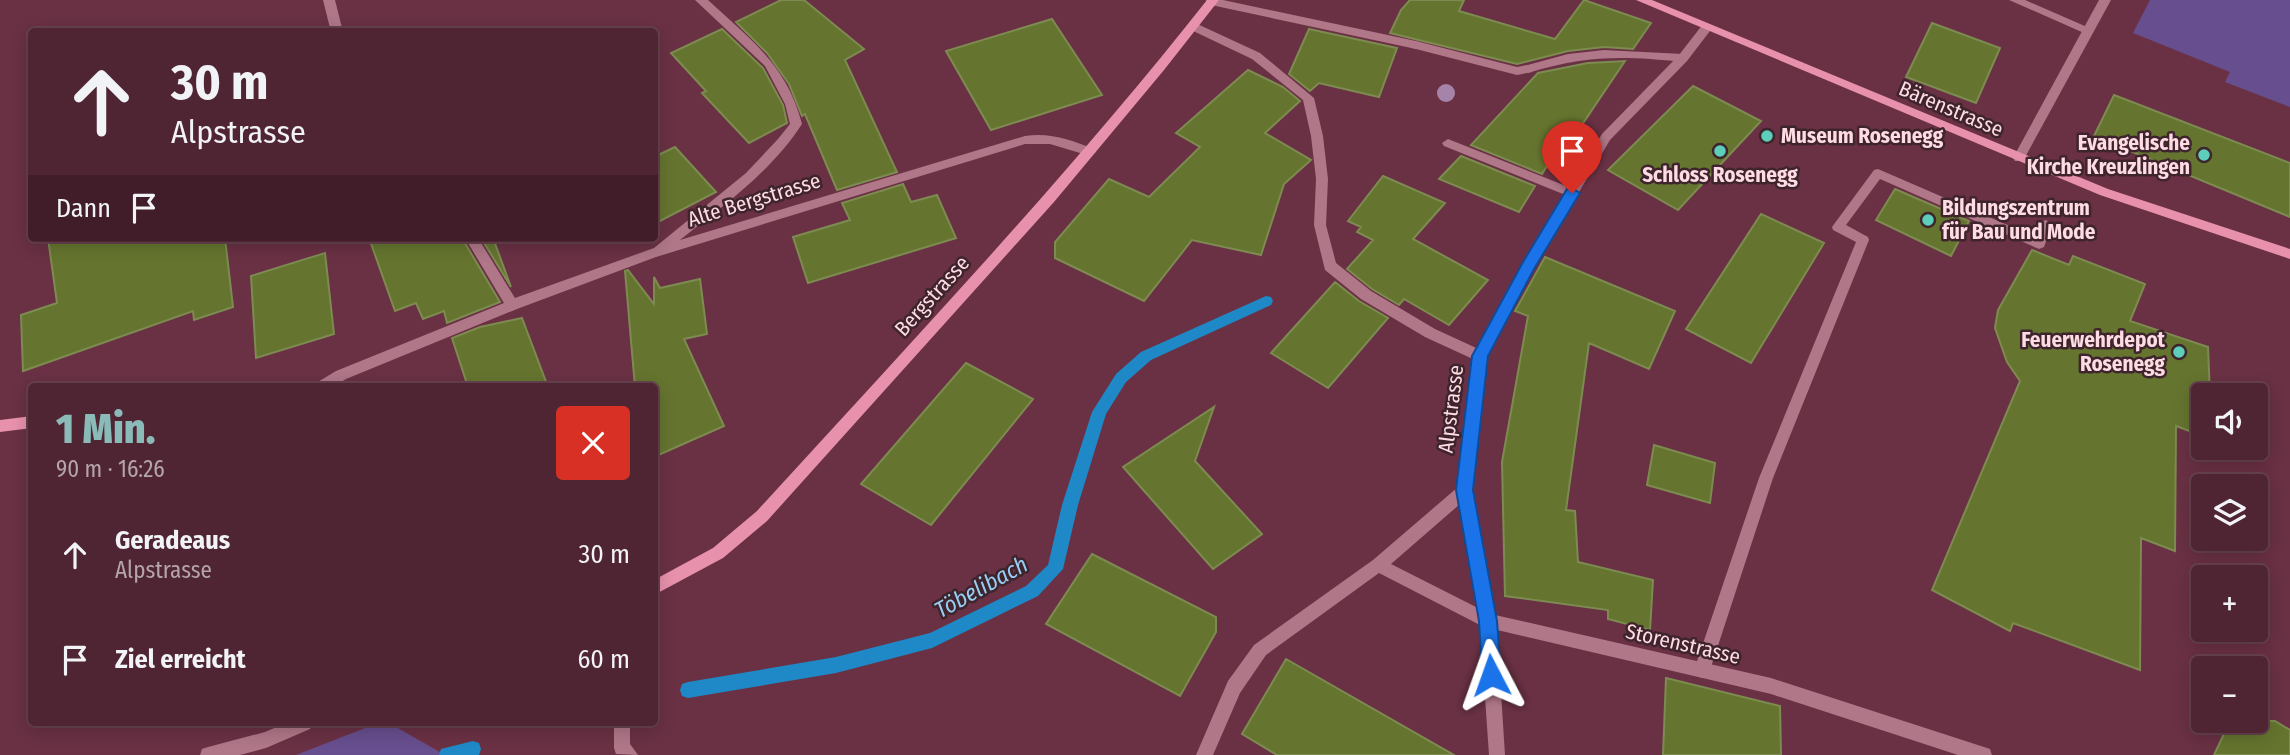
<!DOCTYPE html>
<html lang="de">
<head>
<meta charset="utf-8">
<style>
	:root { --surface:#502533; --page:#562d3b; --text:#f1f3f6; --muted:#b4a5ac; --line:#67424e; --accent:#8bbbb9 }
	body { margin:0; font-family:"Fira Sans Condensed",sans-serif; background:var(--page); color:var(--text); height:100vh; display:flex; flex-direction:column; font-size:26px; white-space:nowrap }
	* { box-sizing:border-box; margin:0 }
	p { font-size:23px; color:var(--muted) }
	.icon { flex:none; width:38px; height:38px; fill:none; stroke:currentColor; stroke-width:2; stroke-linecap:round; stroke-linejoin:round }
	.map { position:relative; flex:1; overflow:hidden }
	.drawer { position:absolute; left:28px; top:383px; width:630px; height:343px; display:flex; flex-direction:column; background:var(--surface); border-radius:7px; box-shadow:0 4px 18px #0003,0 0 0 2px var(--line) }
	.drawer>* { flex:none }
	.guide { position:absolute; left:28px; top:28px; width:630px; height:214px; border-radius:7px; box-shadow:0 4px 18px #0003,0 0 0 2px var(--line); background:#502533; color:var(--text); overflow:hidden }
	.tools { position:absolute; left:2191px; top:383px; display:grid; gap:14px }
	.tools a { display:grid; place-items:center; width:77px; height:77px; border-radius:7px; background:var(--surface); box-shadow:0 4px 18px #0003,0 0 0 2px var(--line); font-size:35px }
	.pin { position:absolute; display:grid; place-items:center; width:60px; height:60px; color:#fff; margin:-72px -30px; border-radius:50% 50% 50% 0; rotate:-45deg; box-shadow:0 0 7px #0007 }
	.pin .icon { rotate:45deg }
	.me { position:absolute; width:77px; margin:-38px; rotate:356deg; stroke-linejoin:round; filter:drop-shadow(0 0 5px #0008) }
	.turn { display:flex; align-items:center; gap:24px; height:147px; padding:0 28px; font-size:32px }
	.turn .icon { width:91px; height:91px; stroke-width:2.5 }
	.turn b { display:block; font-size:49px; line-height:60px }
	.then { display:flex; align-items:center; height:66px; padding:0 28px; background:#0003; gap:14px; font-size:26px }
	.round { display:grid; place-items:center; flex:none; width:74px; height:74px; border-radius:7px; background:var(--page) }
	.head { display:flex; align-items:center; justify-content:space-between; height:119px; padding:0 28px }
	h1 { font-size:42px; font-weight:800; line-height:52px; color:var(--accent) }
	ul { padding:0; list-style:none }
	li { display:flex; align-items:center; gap:21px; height:105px; padding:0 28px }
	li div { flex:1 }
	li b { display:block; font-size:26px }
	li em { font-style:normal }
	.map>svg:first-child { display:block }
	.green { fill:#674e8e }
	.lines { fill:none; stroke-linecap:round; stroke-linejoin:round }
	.stream { fill:#1e89c6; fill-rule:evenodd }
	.building { fill:#65752f; stroke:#7d8b51; stroke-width:2 }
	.service { fill:#af7788; fill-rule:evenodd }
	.minor { fill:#af7788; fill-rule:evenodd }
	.secondary { fill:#e891ac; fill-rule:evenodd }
	.tree { fill:#a683a9 }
	.route { fill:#1a73e8; stroke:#114b97; stroke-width:2 }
	.poi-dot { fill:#5cceba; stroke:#3e242c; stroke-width:2.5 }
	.labels { text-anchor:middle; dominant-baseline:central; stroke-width:5; stroke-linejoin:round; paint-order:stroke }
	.street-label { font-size:21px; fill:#ffdbe4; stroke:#3e242c }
	.poi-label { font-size:21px; font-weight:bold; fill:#ffdbe4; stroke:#3e242c; text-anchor:start }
	.water-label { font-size:23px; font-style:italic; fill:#99cef4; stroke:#3e242c }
</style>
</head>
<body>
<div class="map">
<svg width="2290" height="755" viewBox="0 0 2290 755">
	<rect width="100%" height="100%" fill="#6a3144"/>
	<path class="green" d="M2150,0H2290V107L2225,82L2230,72L2133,33Z
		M378,723H389L445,755H296Z"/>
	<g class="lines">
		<path class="stream" d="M1266,296L1271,297L1273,301L1271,305L1151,360L1126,382L1106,414L1078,505L1063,569L1038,596L932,648L836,673L688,698L682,696L680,690L682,684L688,682L836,657L930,633L1026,586L1048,565L1062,505L1092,412L1116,374L1141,352Z
			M473,741L479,743L481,749L479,755H439L441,749Z"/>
	</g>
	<path class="building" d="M781,0H804L864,49L845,60L897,172L837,190L805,114L802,116L789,84L767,53L736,22Z
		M1410,0H1464L1459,11L1555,39L1584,0L1651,23L1633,49L1604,47L1568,51L1517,64L1390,33L1401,10Z
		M1052,19L1102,95L991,130L946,51Z
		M1932,23L2000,48L1976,103L1906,77Z
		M722,29L763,68L783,105L787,123L749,143L702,93L706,91L671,53Z
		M1309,29L1397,48L1379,97L1319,83L1310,91L1289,74Z
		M1625,61L1567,147L1561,143L1542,174L1471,145L1538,73L1588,63Z
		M1248,70L1283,87L1300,101L1265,133L1311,160L1284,184L1261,255L1192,240L1144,301L1055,258V242L1109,179L1149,197L1200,147L1176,133Z
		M1693,86L1761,121L1678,210L1608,170Z
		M2114,95L2290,163V217L2094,136Z
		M675,147L716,192L654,224V157Z
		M1461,156L1535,186L1519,212L1439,179Z
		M1383,176L1445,203L1413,239L1488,280L1449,325L1404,299L1399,305L1372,289L1347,269L1373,240L1357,232L1361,227L1348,221Z
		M903,184L911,202L937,195L956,238L808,283L793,237L850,220L842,203Z
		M1895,189L1969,221L1951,256L1876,220Z
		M1761,214L1824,243L1751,363L1686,329Z
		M48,238H225L233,307L194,320L193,311L23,371L21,315L57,303Z
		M369,238H462L500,302L447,323L444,311L423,319L416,303L395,311Z
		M481,238H493L511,287Z
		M2032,250L2069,265L2073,256L2145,284L2130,321L2208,347L2210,396H2203V436L2176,426L2175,551L2141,538L2140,670L2013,623L2010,631L1932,590L2020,381L2007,362L1995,328L1998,310Z
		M325,253L334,334L256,358L251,276Z
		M1545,257L1675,311L1649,369L1589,343L1566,510L1575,511L1578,562L1653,580L1650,630L1608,619V610L1505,596L1502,462L1528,316L1515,311Z
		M628,270L654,304V277L660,288L700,279L707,334L684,339L724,426L654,457V387H635L625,271Z
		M1335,282L1359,301L1388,318L1328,388L1271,353Z
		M522,318L548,387H468L452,338L480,327Z
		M966,363L1033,399L931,525L861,484Z
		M1214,407L1195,461L1262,534L1213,569L1123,467Z
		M1654,445L1715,463L1710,503L1647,485Z
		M1092,554L1216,617V632L1180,696L1046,624Z
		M1286,659L1454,755H1277L1242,734Z
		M1666,678L1780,706L1781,755H1663Z
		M2230,721H2275L2290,730V755H2214Z"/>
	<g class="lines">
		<path class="service" d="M1206,0H1223L1416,41L1422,45L1416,49L1211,5L1207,4Z
			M2009,0H2025L2094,30L2092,33H2084Z
			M1193,22L1260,53L1314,98L1323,136L1328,179L1326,225L1336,263L1371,291L1435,329L1485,352L1487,356L1485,360H1475L1425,337L1361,299L1325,270L1314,225L1316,179L1311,136L1303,100L1252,59L1189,29L1187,26Z
			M1604,50L1683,54L1689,58L1683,62C1622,56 1588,55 1528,73L1522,69L1524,66L1568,54Z
			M1448,139L1576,190L1578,193L1576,196H1568L1444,146L1442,143Z
			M1878,169L2035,237L2041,222L2046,220L2052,225L2044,247L2039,249L1880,179L1846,225L1868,237L1869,240L1773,478L1710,670L1708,676L1702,678L1696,676L1694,670L1759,478L1856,242L1833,230L1832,227L1874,170Z
			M286,723H312L310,729L266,748L240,755H200L202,749L208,747L265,732Z"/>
		<path class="minor" d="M323,0H335L343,32H331Z
			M695,0H708C750,39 787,65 802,124C771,172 724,205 680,240L1025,136C1050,132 1071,140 1094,149L1096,152L1090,156L1050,144H1025L656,257L517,309L346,379L333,387H314L316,383L336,371L504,303L465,238H478L515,298L654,248L746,173L778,139L790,124L785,104L765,66Z
			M2099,0H2111L2023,161H2015L2013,158Z
			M1707,23L1713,27L1687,61L1610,140L1533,269L1487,356L1472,490L1495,615L1771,678L1984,747L1990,749L1992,755H1958L1771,694L1497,630L1505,755H1489L1480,625L1379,573L1266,655L1240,693L1213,755H1196L1228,681L1254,645L1373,560L1458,487L1475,352L1523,262L1602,134L1679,55L1703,24ZM1460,504L1478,608L1391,564Z
			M1416,41L1517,67L1528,65L1534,69L1532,72L1517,75L1412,48V42Z
			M614,723H630V744L638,755L616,754L614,748Z"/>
		<path class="secondary" d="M1207,0H1219L1164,70L1054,202L767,521L723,558L654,595V580L713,548L757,511C910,343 1066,179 1207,0Z
			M1636,0H1652L2108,189L2290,249V259L2100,195Z
			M32,416V428L0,432V420Z"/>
	</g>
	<circle class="tree" cx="1446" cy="93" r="9"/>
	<path class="route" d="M1572,188L1580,193L1534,269L1488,356L1473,490L1497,621L1501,675L1498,681L1491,684L1485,681L1482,675L1479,621L1456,490L1472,356L1523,262L1567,189Z"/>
	<g class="poi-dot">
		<circle cx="1767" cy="136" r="7"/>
		<circle cx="1720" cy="151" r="7"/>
		<circle cx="2204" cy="155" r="7"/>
		<circle cx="1928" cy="220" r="7"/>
		<circle cx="2179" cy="352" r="7"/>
	</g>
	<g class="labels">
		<g class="street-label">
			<text transform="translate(1951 109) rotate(23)">Bärenstrasse</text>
			<text transform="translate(754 200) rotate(-17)">Alte Bergstrasse</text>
			<text transform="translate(932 296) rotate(-48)">Bergstrasse</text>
			<text transform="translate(1451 409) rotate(-83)">Alpstrasse</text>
			<text transform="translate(1683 644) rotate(13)">Storenstrasse</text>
		</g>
		<g class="poi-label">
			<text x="1781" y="136">Museum Rosenegg</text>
			<text x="2190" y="143" text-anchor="end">Evangelische<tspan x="2190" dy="24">Kirche Kreuzlingen</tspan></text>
			<text x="1720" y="175" text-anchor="middle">Schloss Rosenegg</text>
			<text x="1942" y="208">Bildungszentrum<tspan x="1942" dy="24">für Bau und Mode</tspan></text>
			<text x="2165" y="340" text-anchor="end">Feuerwehrdepot<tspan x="2165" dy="24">Rosenegg</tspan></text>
		</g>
		<g class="water-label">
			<text transform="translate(981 587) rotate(-29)">Töbelibach</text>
		</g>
	</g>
</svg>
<div class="tools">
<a><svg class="icon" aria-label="sound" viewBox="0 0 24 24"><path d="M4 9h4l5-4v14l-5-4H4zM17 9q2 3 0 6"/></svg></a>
<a><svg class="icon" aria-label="layers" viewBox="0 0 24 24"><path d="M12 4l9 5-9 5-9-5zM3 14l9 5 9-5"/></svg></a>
<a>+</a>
<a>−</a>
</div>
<div class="pin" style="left:1572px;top:193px;background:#d93025"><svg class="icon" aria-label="arrive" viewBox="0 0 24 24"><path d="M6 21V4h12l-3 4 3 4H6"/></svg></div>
<svg class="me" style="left:1491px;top:675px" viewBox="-20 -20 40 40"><path d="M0-17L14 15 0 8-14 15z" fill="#1a73e8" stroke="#fff" stroke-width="4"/></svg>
<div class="guide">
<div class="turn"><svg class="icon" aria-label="ahead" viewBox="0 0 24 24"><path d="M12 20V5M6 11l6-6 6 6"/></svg><div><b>30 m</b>Alpstrasse</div></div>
<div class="then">Dann<svg class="icon" aria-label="arrive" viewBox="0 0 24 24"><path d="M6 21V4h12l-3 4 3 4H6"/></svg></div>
</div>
<section class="drawer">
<div class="head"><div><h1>1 Min.</h1><p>90 m · 16:26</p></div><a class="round" style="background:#d93025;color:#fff"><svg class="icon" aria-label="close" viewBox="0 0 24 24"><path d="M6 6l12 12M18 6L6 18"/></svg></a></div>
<ul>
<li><svg class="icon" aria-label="ahead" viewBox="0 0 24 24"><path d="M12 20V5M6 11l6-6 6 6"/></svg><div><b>Geradeaus</b><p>Alpstrasse</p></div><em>30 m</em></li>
<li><svg class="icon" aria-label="arrive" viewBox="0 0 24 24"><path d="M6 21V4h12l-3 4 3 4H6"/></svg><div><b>Ziel erreicht</b></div><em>60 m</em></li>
</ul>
</section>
</div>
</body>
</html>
